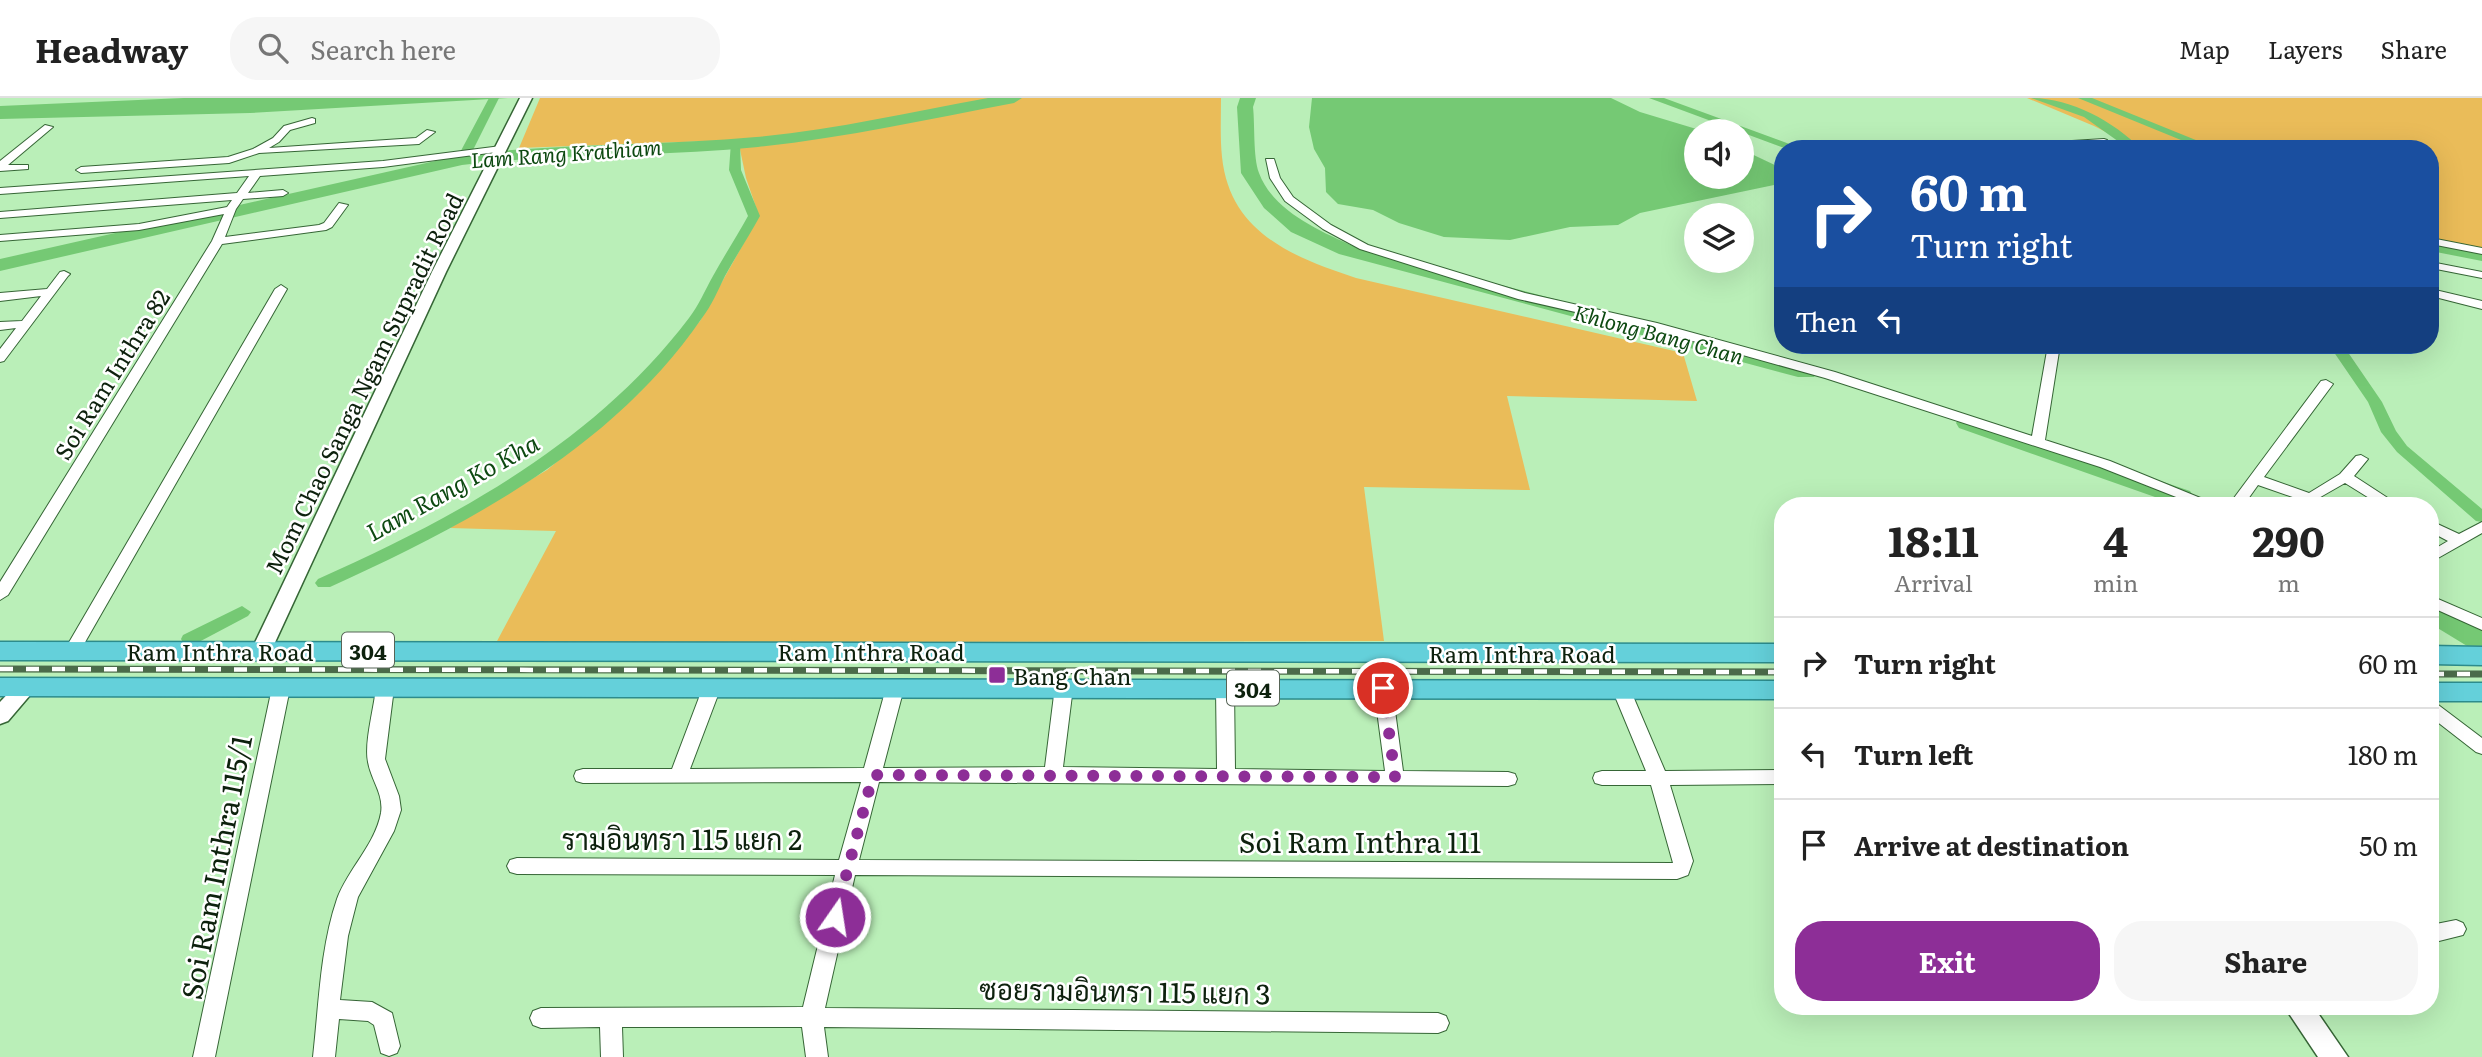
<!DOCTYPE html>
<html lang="en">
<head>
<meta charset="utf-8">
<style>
	:root { --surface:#fff; --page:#f6f6f6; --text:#222; --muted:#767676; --line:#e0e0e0; --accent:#8d2e97 }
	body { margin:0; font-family:Literata,Sarabun,serif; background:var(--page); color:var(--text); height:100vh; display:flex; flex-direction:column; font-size:26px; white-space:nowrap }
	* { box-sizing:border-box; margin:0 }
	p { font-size:23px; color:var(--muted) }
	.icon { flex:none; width:38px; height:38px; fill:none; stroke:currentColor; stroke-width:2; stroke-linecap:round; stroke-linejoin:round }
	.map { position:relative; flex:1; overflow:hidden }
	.panel { position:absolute; left:1774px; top:399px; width:665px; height:518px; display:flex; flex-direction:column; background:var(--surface); border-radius:28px; box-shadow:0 7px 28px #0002 }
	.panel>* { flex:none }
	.guide { position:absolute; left:1774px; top:42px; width:665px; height:214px; border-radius:28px; box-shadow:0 7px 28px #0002; background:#1a4fa0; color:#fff; overflow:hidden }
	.tools { position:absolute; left:1684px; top:21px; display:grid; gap:14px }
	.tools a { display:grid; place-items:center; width:70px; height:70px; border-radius:50%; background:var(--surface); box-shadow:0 7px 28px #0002; font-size:35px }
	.pin { position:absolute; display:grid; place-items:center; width:60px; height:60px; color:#fff; margin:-30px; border:4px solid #fff; border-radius:50%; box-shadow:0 2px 7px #0007 }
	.me { position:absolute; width:77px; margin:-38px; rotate:13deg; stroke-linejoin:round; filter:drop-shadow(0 0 5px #0008) }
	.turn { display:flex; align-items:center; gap:24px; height:147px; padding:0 21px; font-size:32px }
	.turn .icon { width:91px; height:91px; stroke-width:2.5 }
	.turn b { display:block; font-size:49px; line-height:60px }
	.then { display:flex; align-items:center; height:66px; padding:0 21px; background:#0003; gap:14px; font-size:26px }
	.eta { display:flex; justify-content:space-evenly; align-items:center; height:119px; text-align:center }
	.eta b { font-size:42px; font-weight:700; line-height:49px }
	.cta { display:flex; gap:14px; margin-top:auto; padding:14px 21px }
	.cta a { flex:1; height:80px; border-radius:28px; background:var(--accent); color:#fff; font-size:28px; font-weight:700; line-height:80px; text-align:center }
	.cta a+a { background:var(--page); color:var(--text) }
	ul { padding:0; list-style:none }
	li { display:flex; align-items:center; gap:21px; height:91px; padding:0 21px; border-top:2px solid var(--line) }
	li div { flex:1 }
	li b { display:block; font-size:26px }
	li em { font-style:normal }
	header { display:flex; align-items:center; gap:42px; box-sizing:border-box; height:98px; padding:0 35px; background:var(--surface); border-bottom:2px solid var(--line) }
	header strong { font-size:33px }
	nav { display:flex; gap:38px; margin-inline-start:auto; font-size:24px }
	.search { width:490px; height:63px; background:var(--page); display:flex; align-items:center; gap:18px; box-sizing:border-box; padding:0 24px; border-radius:28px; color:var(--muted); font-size:26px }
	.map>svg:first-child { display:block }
	.green { fill:#eabc59 }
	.water { fill:#75c974 }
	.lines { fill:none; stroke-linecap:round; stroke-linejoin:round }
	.canal { fill:#75c974; fill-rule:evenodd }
	.river { fill:#75c974; fill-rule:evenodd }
	.minor-casing { stroke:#366636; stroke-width:2 }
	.tertiary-casing { stroke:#366636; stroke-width:3 }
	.trunk-casing { stroke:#2d8c8c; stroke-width:3 }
	.minor { fill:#fff; fill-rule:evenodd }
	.tertiary { fill:#fff; fill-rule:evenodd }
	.trunk { fill:#64d0da; fill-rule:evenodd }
	.rail-casing { stroke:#4b6b4a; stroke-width:7 }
	.rail { stroke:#fff; stroke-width:4.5; stroke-dasharray:13; stroke-linecap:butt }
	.route { stroke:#8d2e97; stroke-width:12; stroke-dasharray:0 21.6 }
	.poi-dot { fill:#8d2e97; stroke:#fff; stroke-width:2.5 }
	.labels { text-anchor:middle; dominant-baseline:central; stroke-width:5; stroke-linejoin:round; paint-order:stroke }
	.far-water-label { font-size:21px; font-style:italic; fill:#0d4911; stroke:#fff }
	.shield { fill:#fff; stroke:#566456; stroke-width:2 }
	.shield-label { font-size:21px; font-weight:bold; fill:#0d210d }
	.street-label { font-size:23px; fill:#0d210d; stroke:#fff }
	.poi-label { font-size:23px; fill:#0d210d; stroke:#fff; text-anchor:start }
	.water-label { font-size:24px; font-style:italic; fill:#0d4911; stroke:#fff }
	.near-street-label { font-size:28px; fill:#0d210d; stroke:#fff }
</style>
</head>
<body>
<header>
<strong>Headway</strong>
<div class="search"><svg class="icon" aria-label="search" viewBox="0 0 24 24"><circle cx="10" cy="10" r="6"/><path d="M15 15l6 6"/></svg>Search here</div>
<nav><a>Map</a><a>Layers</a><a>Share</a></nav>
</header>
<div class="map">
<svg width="2482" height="959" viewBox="0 0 2482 959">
	<rect width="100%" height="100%" fill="#baefb8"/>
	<path class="green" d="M540,0H1221C1221,19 1220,40 1222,59C1230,135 1293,159 1356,180L1683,255L1697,303L1507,298L1530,392L1364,389L1384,543L496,545L556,433L450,430L547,372L639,295L700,223L759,118L746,80L738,42L519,50Z
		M2027,0H2482V150L2431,140V51H2140L2094,28Z"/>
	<path class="water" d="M184,0H508L250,15L0,21V8Z
		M1312,0H1611L1640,14L1703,33H1696V79H1741V51L1783,71V85L1640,115L1618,127L1570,129L1510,142L1444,139L1399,125L1373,112L1338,106L1326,94L1325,70L1314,51L1309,29Z"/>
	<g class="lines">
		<path class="canal" d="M489,0H499L468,62L458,64L456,62Z
			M1649,0H1664L1803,51H1787Z
			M2031,0C2071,0 2113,23 2141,51H2129L2084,19Z
			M2078,0H2092L2218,51H2203Z
			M731,44L740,46L741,72L760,118C749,138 736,158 725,178C718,192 712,207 702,220C614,349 469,426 330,489H318L315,485L318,481C457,419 595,344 689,220C699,207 705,192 713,178C724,158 737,138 748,118L729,72Z
			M2431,145L2482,155V163L2431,153Z
			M2329,247H2343L2382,304L2396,333L2407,348L2482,411V424L2476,423L2397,354L2381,334L2368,304Z
			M242,508L251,514L248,518L197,545H183L181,541L183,537Z"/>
		<path class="river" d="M988,0H1022L1014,5C929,21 844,40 758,49C660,59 560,55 462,67L0,173V161L462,57C560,45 658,48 756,39C834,32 910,14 988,0Z
			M1240,0H1256L1253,9C1255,27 1253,59 1259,75C1273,113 1320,133 1353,148L1814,269L1817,274L1814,279H1798L1339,156L1291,134L1264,110L1241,75L1237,9Z
			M1968,318L2190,393L2194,399L2190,405L2181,407L2172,405L1959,330L1956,325L1959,320Z
			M2431,504L2441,506L2482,531V554L2472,551L2431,526Z"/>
		<g class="minor-casing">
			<path id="minor" d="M312,20L315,21V25L290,32L279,44L269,50L416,40L427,32L435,34L419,46L259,55L229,65L81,75L76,72L81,69L228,59L253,51L273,40L284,28Z
				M45,27L53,29L8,67H28V71L0,73V63Z
				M2104,41L2107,42V46L2044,51H1990L1995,48Z
				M501,48L504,49V53L383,69L260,78L248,95L283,92L288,95L283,98L243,101L236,111L225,139L319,127L324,125L339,105L348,107L332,129L326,132L222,146L8,497L0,502V484L212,143L224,116L139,132L0,143V137L139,126L227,109L232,102L0,120V114L237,95L249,78L0,96V90L383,63Z
				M1266,61H1274L1280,80L1293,99L1331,127L1368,147L1525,195L1657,225L1835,274L2032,338L2048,247H2060L2045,342L2110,363L2220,408H2199L2100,369L1825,280L1650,231L1518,201L1360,151L1323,131L1285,103L1270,80Z
				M2431,140L2482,150V156L2431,146Z
				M2431,164L2482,174V180L2431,170Z
				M64,173L70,176L68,178L4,263L0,264V251L16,230L0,232V224L22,223L41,198L0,203V195L47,191L60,174Z
				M281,187L287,191L80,553L72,559L66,557L64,553L275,191Z
				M2431,191L2482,203V211L2431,198Z
				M2326,282L2333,286L2264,379L2309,395L2340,376L2356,358L2361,357L2368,361L2354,378L2400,408H2382L2345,385L2310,405L2258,387L2243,408H2228L2321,283Z
				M2431,423L2459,436L2482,424V435L2431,464V453L2448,443L2431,434Z
				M2431,498L2482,520V532L2431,509Z
				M712,583L718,585L721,589L690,671L864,670L886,590L889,586H901L904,590L883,670L1045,669L1055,589L1058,585H1070L1073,589L1063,669L1217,671L1216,590L1219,586H1231L1234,590L1235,671L1385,673L1374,590L1377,586H1389L1392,590L1403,673L1508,674L1515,676L1517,681L1515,686L1508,688L879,684L859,762L1673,765L1651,687H1602L1595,685L1593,680L1595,675L1602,673H1646L1612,591L1615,587H1627L1630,591L1665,673L1783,672V686L1670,687L1693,763L1688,777L1677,781L855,777L825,910L1438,915L1446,918L1449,925L1446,932L1438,935L824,929L828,959H806L802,929H622L623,959H601L600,929L541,930L533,927L530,920L533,913L541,910L803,909L835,777L517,776L510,774L507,768L510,762L517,760L839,762L861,684L583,685L576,683L574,678L576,673L583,671H672L703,589L706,585Z
				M281,584L287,586L290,590L215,959H193L272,590L275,586Z
				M385,584L391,586L394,590L385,661L399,698L401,712L394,733L358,799L348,838L340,902L372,904L392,915L400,948L397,955L389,958L381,955L374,927L368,923L339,921L335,959H313C319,906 320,851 337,801C348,771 375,747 381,715C384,696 371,682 368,664C364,645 374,610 376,590L379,586Z
				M2431,604L2437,606L2482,640V656L2476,654L2431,619Z
				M2456,822L2463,825L2466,831L2463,837L2431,845V827Z"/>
		</g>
		<g class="tertiary-casing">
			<path id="tertiary" d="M520,0H532L446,174L271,553L268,558H254L251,553L432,174Z
				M26,582L33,584L37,589L8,623L0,626V604L19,584Z
				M2284,908H2313L2348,959H2318Z"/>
		</g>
		<g class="trunk-casing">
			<path id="trunk" d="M0,544L1783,546V564L0,562Z
				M2431,548L2482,549V567L2431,566Z
				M0,580L1783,583V601L0,598Z
				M2431,585H2482V603H2431Z"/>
		</g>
		<use href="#minor" class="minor"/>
		<use href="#tertiary" class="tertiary"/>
		<use href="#trunk" class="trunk"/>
		<g class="rail-casing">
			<path id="rail" d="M0,571L1783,574
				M2431,576H2482"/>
		</g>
		<use href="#rail" class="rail"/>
	</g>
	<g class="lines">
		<path class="route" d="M835,819L873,677L1395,679L1383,590"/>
	</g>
	<rect class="poi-dot" x="988" y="568" width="18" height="18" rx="3.5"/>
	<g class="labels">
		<g class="far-water-label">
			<text transform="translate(566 54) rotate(-4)">Lam Rang Krathiam</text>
			<text transform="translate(1659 235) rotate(15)">Khlong Bang Chan</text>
		</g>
		<g class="shield">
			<rect x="342" y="534.5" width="52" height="35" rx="5"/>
			<rect x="1227" y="572.5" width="52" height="35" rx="5"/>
		</g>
		<g class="shield-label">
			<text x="368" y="552">304</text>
			<text x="1253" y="590">304</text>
		</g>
		<g class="street-label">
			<text transform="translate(111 276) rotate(-58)">Soi Ram Inthra 82</text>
			<text transform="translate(363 285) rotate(-64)">Mom Chao Sanga Ngam Supradit Road</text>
			<text x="220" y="553">Ram Inthra Road</text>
			<text x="871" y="553">Ram Inthra Road</text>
			<text x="1522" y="555">Ram Inthra Road</text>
		</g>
		<g class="poi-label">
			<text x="1013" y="577">Bang Chan</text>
		</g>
		<g class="water-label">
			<text transform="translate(452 388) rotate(-29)">Lam Rang Ko Kha</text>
		</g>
		<g class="near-street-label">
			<text x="682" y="740">รามอินทรา 115 แยก 2</text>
			<text x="1360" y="743">Soi Ram Inthra 111</text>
			<text transform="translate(215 769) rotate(-79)">Soi Ram Inthra 115/1</text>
			<text transform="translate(1125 892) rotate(1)">ซอยรามอินทรา 115 แยก 3</text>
		</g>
	</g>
</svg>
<div class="tools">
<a><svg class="icon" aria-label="sound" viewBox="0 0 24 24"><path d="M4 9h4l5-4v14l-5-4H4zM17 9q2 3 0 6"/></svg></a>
<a><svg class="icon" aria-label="layers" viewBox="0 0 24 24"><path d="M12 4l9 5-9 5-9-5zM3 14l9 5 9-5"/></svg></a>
</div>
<div class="pin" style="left:1383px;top:590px;background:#d93025"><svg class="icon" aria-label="arrive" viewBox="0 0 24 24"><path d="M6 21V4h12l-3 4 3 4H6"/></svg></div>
<svg class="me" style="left:835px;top:819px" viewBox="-20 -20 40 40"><circle r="17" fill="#8d2e97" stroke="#fff" stroke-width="3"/><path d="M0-11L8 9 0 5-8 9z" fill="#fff"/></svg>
<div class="guide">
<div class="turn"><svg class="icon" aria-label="right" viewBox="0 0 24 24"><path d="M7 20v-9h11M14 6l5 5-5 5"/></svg><div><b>60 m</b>Turn right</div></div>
<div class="then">Then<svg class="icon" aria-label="left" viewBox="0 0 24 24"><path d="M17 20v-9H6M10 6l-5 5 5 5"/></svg></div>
</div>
<section class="panel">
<div class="eta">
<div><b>18:11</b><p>Arrival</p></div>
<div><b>4</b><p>min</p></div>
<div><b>290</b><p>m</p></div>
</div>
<ul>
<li><svg class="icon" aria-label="right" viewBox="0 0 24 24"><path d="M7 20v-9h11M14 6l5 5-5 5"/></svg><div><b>Turn right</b></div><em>60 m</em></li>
<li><svg class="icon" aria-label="left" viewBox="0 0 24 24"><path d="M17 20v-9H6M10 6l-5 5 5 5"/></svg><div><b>Turn left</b></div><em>180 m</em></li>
<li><svg class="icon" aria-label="arrive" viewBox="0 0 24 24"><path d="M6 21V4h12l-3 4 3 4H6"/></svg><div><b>Arrive at destination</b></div><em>50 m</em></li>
</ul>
<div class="cta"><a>Exit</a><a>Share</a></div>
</section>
</div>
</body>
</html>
